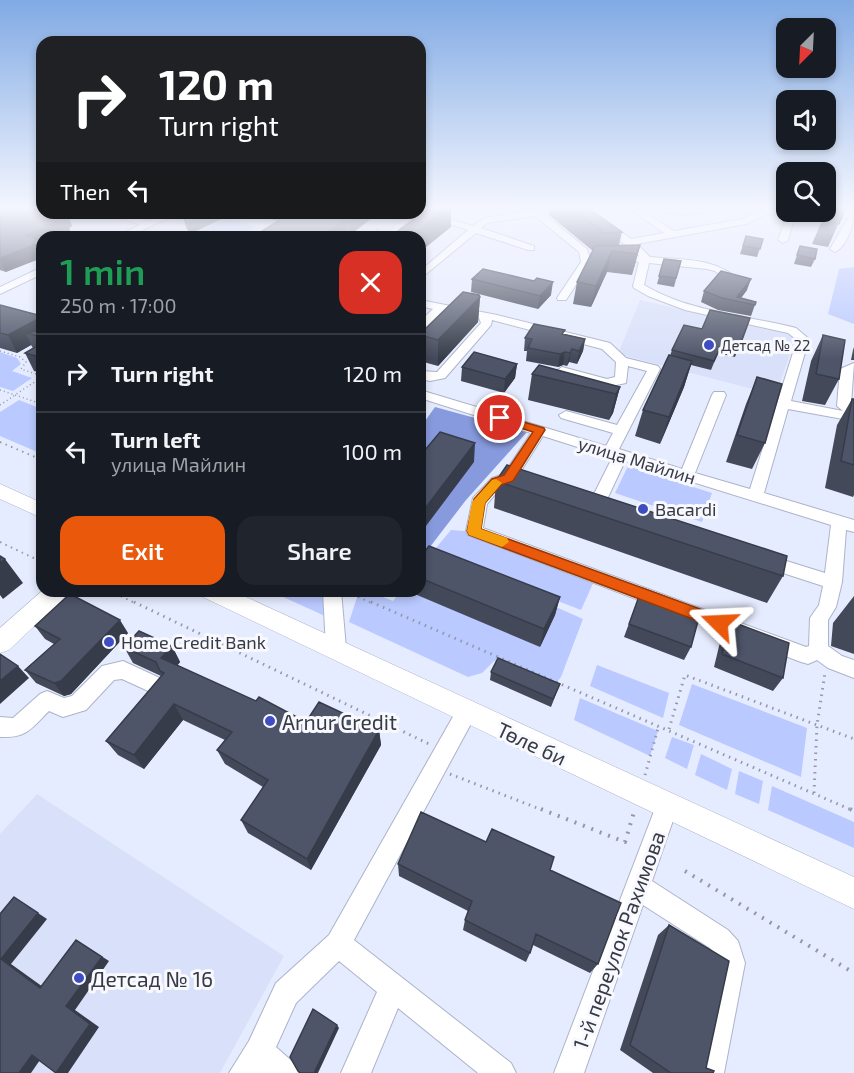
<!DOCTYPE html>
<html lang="en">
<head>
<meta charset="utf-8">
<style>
	:root { --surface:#171b24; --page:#20242c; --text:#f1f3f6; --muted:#9ea1a6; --line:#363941; --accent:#ea580c }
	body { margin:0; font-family:"Exo 2",sans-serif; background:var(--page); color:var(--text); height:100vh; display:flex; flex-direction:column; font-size:22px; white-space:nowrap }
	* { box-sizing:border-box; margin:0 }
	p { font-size:20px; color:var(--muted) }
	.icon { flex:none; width:33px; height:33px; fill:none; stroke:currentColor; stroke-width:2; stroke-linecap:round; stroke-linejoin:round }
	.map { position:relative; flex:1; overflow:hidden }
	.side { position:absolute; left:36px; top:231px; width:390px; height:366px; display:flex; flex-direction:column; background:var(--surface); border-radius:18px; box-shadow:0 3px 9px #0003 }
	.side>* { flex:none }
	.top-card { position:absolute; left:36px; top:36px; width:390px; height:183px; border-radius:18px; box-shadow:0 3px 9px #0003; background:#202124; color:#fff; overflow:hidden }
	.needle { width:39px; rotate:204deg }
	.controls { position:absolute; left:776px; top:18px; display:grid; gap:12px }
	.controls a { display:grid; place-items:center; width:60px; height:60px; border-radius:12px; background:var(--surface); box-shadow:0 3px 9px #0003; font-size:30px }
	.pin { position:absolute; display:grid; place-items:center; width:51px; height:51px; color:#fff; margin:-26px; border:3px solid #fff; border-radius:50%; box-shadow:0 2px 6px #0007 }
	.me { position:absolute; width:66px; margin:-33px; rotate:291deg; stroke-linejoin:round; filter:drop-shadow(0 0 4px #0008) }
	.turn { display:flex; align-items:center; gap:21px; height:126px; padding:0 24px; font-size:27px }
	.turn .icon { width:78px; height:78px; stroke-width:2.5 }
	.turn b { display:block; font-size:42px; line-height:51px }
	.then { display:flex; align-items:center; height:57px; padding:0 24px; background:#0003; gap:12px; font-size:22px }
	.round { display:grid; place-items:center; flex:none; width:63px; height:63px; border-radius:18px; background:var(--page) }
	.overview { display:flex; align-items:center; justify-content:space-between; height:102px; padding:0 24px }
	h1 { font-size:36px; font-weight:600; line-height:45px; color:#1e9e55 }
	.cta { display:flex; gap:12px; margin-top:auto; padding:12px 24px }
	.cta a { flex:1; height:69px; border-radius:18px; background:var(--accent); color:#fff; font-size:24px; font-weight:600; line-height:69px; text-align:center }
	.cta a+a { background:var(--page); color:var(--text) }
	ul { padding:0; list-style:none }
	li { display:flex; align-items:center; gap:18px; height:78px; padding:0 24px; border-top:2px solid var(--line) }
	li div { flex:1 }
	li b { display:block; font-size:22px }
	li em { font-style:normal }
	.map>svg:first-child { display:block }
	.built { fill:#d9e1fa }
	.green { fill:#bac9ff }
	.water { fill:#889ade }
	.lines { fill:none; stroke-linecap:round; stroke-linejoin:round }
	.minor-casing { stroke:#acb3c9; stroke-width:2 }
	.major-casing { stroke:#acb3c9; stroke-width:1 }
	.path-far3 { stroke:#9498a7; stroke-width:1.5; stroke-dasharray:1 3; stroke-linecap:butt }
	.path-far2 { stroke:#9498a7; stroke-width:2; stroke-dasharray:1.5 4.5; stroke-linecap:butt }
	.path-far1 { stroke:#9498a7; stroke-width:3; stroke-dasharray:1.5 5; stroke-linecap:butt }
	.path { stroke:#9498a7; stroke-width:4; stroke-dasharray:2 7; stroke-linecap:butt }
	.minor { fill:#fff; fill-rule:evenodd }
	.major { fill:#fff; fill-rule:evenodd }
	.wall { fill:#44495a }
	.shaded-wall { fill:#373c4a }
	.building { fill:#4f5569; stroke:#373c4a; stroke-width:1.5 }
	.route { fill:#ea580c; stroke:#983908; stroke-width:1.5 }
	.slow { fill:#f59e0b }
	.poi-dot { fill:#3e4ec2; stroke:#f8f9fe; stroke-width:2 }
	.labels { text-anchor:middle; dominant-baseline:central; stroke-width:6; stroke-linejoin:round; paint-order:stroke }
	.far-poi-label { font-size:15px; fill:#373a44; stroke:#f8f9fe; text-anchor:start }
	.street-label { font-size:18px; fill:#373a44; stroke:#f8f9fe }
	.poi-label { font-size:18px; fill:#373a44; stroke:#f8f9fe; text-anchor:start }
	.near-poi-label { font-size:21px; fill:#373a44; stroke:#f8f9fe; text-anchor:start }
	.near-street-label { font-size:21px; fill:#373a44; stroke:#f8f9fe }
</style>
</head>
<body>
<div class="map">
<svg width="854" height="1073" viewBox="0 0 854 1073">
	<rect width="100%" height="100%" fill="#e6ecff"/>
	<path class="built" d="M640,300L796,336L776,395L618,354Z
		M37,794L284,956L220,1073H0V834Z"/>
	<path class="green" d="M226,218L256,227C235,237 216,241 194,233Z
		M854,267V324L828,314L839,269Z
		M0,352L17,358L21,364L12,371L32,378L13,391L0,387Z
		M19,400L42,409V454L0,436V412Z
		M628,466L712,493L702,522L615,493Z
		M451,530L464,531L595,579L581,610L484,572L488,577L583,619L561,677L554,686L494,661L482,673L468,677L349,622L359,591H368L393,601L401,591H420V567Z
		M270,591H326L325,616Z
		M597,665L669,693L663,718L590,686Z
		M692,684L807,728L801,777L679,725Z
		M580,698L658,731L650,756L574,720Z
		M672,737L694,745L687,769L665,758Z
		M701,754L732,769L727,790L695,775Z
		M739,771L763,781L759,804L735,794Z
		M772,786L854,822V848L768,810Z"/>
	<path class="water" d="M435,407L527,432L466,500L420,560V428Z"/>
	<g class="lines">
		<g class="minor-casing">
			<path id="minor" d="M541,209H563L544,214L587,249L591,262L566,300H558L557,298L581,262L579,252L535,216L487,223L481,228L534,246V250H528L476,233L420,279V271L468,230L428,217V213L473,226L484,218Z
				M581,209H591L631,239L664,233L630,209H640L674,231L743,219L762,209L854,212C854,225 847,246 835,252L830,249L848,218L795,215L788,240L783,243L778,240L787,215L767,214L746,224L637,244L650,257C681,260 718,257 740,282L731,284L715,271L707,269L649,263L644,285C689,312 745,315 796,328L809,339L791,401L843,411L837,406L840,369L854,363L851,404L854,406V421L788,409L764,493L854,520V532L846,530L842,582L836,607L828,620V646L842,656L854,660V678L828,668L817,660L808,664L801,662L468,535L466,531L473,498L492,478L504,474L531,433L420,398V390L606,446L613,433L561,418L559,415L566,411L617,425L647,371L628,366L626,383L607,387L558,374L556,371L562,367L607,379L615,377L616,362L602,349L492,320L491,325L445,378L430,381L420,379V371L437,372L481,323L479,318L443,311L424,329L420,330V321L433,309L420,306V300L497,315L610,343L626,358L658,366L660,369L619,449L682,469L712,395L714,392H724L726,395L695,473L750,489L797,340L788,333L685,310L648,296L634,288L633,286L639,262L630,259L639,256ZM543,436L612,458L588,506L590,510H602L625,461L831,525L825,573L764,554L758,555L755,560L758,565L823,586L819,605L810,618L809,646L806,647L483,528L487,504L502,486L514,482Z
				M661,209H711C702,215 667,217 661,209Z
				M167,213H179L128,237H115L140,225L121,218V214L148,221Z
				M377,213H398L418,218L413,221Z
				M42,267V274L0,294V287Z
				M323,591H341L346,648L343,654L336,656L329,654L326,648Z
				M123,661L164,680L167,686L164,692L157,695L122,679L114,680L86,710L63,717L49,711C31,729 27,738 0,737V717L13,718L40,694L47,691L64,698L72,696L102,666Z
				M466,704L473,706L476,713L473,720L354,940L511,1063L516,1073H478L398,1008L371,1073H341L377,992L339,961L296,1003L276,1047L294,1063L299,1073H229L249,1041L276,983L329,935L459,706Z
				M667,795L675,798L678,806L652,881L728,930L738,941L745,963L724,1073H694L719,963L717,957L710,948L643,905L584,1073H554L656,806L659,798Z"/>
		</g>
		<g class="major-casing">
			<path id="major" d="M422,209H437L413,222L395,237H381L405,218L420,213Z
				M0,484L42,503V518L0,499Z
				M42,591H68L65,597L9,650L0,653V628Z
				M200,591H233L854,877V909L203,597Z"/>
		</g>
		<path class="path-far3" d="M367,237L379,228
			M0,351L20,357L26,362L21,369L42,376
			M0,390L42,404
			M0,405L42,377"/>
		<path class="path-far2" d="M0,442L42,460
			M0,542L42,562
			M110,591L137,604
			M347,592L374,604"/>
		<path class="path-far1" d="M134,602L429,744
			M371,602L854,811
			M669,729L685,675L854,739
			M450,774L545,811
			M645,775L659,725
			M814,793L817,725L825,673"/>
		<path class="path" d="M541,809L625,842L634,812
			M850,809L854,811
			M685,871L854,973"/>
		<use href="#minor" class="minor"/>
		<use href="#major" class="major"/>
	</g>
	<path class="wall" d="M0,209L67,213L72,226L69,228L70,231L42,237L6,272L0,270Z
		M550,209H589L622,232L619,245H640L632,275L607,272L591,307L573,304L577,282L593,251L549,215Z
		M827,209H845L828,247L812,244Z
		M191,213H234L190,234L186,227L183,217Z
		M258,213H375L373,215V217L351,234L346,233L340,237H259V233L279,221L259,217Z
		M746,236L763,239L757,257L740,254Z
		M800,246L815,259L811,267L794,264Z
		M664,259L681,261L674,287L657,284Z
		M472,279L551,295L538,309L471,292Z
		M747,290L741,298L756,302L751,316L718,310L701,302L704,291Z
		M480,297L478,322L438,366L420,361V334Z
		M0,305L42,316V373L34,371L25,353L33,348L31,345L17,353L0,348Z
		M750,318L735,357L718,353L711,370L691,365L684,387L660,444L635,436L643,410L670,356L672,350L702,329Z
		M564,334L585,339L583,351L577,364L569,362L567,366L563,365L558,367L526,361L527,351H524L525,338Z
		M823,335L839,379L825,405L802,401L811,361Z
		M854,347V360H851L853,350Z
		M517,364L515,378L504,393L461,381L462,367Z
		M532,374L620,387L613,413L609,420L528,400Z
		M757,377L765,443L752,469L726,462L746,404Z
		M852,399H854V495L853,497L825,488L837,425Z
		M496,481L783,576L767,603L494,508Z
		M420,558L560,597L555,615L540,647L410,592V591H420Z
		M642,588L691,647L684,660L624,637Z
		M854,596V654L831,646L833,623Z
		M730,621L783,678L773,691L714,667L722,634Z
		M35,626L128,633L71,694L64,696L36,683L25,670L54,644L45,639Z
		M172,646L180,662L177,666L256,701L306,722L379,730L381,745L311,870L248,833L241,820L263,787L225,764L217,750L225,740L183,720L144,769L118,755L106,741L161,676L133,663L124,647Z
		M491,672L560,684L551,707L490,680Z
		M486,842L550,870L598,964L590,973L533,945L530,953L526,962L463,930L465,920L468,911L399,876L398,864Z
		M669,925L706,1068L713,1073H653L620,1050L658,935Z"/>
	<path class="shaded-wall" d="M445,209H451V227L420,252V237H409Z
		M67,213L72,226L69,228L70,231L56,237H42V258L6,272L0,260V258L26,235Z
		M211,213H234L190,234L187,224Z
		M361,213H375L373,215V217L351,234L350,221Z
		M345,220L346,233L340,237H321Z
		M640,245L635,265L632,275L637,254Z
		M612,251L607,272L591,307L596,286Z
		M751,279L747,290L738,302L737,297Z
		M553,282L551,295L538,309L540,296Z
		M480,297L478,322L438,366V340Z
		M42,317V337L26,333L31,345L17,353L8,335Z
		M585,339L583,351L577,364L579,351Z
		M572,349L569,362L567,366L570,353Z
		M565,352L563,365L558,367L560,354Z
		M692,361L684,387L660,444L669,417Z
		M517,364L515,378L504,393L505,379Z
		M620,387L613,413L609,420L616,394Z
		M475,443L474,462L420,534V515Z
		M5,559L23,583L3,599L0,595V563Z
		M560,597L555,615L540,647L544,629Z
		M120,620L128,633L71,694L64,696L54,683Z
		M172,646L180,662L170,674L161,658Z
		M18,666L29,678L0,704V681Z
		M174,704L183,720L144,769L134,755Z
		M379,730L381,745L311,870L307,859Z
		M14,897L47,919L11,964L50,992L40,988L1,959Z
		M76,940L109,961L75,1010L99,1027L68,1073H56Z
		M337,1025L339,1028L318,1073H314Z
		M32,1055L42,1057L31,1073H19Z"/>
	<path class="building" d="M0,209H42V213H67L60,216L65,218L26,235L42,242L0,258Z
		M427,209H445L409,237H390Z
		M573,209H589L622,232L601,233L602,231Z
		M827,209H845L839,224L822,221Z
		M191,213H211L187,224L183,217Z
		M291,213H361L350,221L345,220L321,237H276L259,233Z
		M746,236L763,239L760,249L743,246Z
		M640,245L637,254L612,251L596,286L577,282L595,246Z
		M800,246L817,249L815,259L797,255Z
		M664,259L681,261L676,278L659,276Z
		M483,269L534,281L537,278L553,282L540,296L472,279Z
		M721,271L751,279L737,297L756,302L755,305L722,298L704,291Z
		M463,292L479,295L480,297L438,340L420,335V334Z
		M0,305L42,316V317L8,335L0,333Z
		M710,310L750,318L739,348L722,344L714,361L672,350L684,325L702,329Z
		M534,324L565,330L562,334L585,339L579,351L572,349L570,353L565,352L560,354L528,348L532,339L525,338Z
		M42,330V337L26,333Z
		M823,335L845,340L839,379L816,374Z
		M42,343V358L25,353Z
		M474,352L517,364L505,379L462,367Z
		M669,355L692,361L669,417L643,410Z
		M539,365L620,387L616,394L532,374Z
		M757,377L782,384L765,443L737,435Z
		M852,399H854V465L841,461Z
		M440,432L475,443L420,515V456Z
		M507,465L787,556L783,576L496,481Z
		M429,546L560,597L544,629L420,578V558Z
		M0,556L5,559L0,563Z
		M642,588L701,610L691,647L629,624Z
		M70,594L120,620L61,681L54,683L25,670L60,639L35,626Z
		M730,621L789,643L783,678L722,654Z
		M139,631L172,646L161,658L256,701L259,697L306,722L319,702L379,730L307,859L241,820L268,780L217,750L232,732L174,704L134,755L106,741L164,673L160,671L156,662L124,647Z
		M0,654L18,666L0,681Z
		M498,658L560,684L553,699L491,672Z
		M421,812L486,842L492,829L554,857L550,870L621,903L598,964L536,934L530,953L465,920L472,901L398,864Z
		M14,897L38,913L1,959L40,988L76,940L102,957L66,1006L90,1024L56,1073L32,1055L19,1073H0V914Z
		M669,925L729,961L706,1068L714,1071L713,1073H671L630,1045Z
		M313,1009L337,1025L314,1073H300L298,1071L290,1057Z"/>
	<linearGradient id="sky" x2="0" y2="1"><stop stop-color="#81aae4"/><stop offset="0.58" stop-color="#f4f6ff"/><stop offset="1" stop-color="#f4f6ff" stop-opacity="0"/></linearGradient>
	<rect width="854" height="359" fill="url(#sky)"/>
	<path class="route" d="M500,415L544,428L545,430L513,481L501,485L485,503L481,529L725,618L727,623L725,627L719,629L714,627L469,535L467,531L474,499L492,479L504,475L533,432L496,420V416Z"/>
	<path class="slow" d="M496,479L502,483L485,503L481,529L507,538L509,542L502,547L469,535L467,531L472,502L492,480Z"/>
	<g class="poi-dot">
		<circle cx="709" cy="345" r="6"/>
		<circle cx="643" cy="509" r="6"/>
		<circle cx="109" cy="642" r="6"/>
		<circle cx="270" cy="721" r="6"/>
		<circle cx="79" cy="978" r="6"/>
	</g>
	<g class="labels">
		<g class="far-poi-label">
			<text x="721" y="345">Детсад № 22</text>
		</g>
		<g class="street-label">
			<text transform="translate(637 460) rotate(17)">улица Майлин</text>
		</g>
		<g class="poi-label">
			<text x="655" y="509">Bacardi</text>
			<text x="121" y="642">Home Credit Bank</text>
		</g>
		<g class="near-poi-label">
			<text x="282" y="721">Arnur Credit</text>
			<text x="91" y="978">Детсад № 16</text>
		</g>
		<g class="near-street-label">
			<text transform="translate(532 743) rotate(25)">Төле би</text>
			<text transform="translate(618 940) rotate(-70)">1-й переулок Рахимова</text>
		</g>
	</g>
</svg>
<div class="controls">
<a><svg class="needle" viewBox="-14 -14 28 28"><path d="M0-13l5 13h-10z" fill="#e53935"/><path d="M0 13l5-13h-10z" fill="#9ea1a6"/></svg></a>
<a><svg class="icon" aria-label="sound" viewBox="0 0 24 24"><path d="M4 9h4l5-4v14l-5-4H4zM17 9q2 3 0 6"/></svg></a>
<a><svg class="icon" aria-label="search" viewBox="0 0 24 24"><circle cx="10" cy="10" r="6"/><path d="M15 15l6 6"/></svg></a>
</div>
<div class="pin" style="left:500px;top:418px;background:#d93025"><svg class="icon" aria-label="arrive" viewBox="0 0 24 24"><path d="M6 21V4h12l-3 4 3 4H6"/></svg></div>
<svg class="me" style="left:719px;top:623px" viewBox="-20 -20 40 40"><path d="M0-17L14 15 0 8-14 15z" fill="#ea580c" stroke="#fff" stroke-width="4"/></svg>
<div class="top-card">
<div class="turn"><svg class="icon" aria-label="right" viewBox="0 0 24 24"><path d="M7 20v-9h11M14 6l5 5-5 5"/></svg><div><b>120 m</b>Turn right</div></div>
<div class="then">Then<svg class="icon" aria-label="left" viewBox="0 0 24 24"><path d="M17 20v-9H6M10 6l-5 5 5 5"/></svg></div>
</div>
<section class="side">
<div class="overview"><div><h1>1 min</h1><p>250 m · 17:00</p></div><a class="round" style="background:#d93025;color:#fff"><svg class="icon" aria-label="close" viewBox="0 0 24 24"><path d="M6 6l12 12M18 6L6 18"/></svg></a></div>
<ul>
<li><svg class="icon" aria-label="right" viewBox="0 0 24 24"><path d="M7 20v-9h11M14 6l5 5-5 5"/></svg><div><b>Turn right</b></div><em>120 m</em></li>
<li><svg class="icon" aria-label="left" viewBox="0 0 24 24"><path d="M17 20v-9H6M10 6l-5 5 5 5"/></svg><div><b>Turn left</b><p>улица Майлин</p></div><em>100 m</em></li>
</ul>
<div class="cta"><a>Exit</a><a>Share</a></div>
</section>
</div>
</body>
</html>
